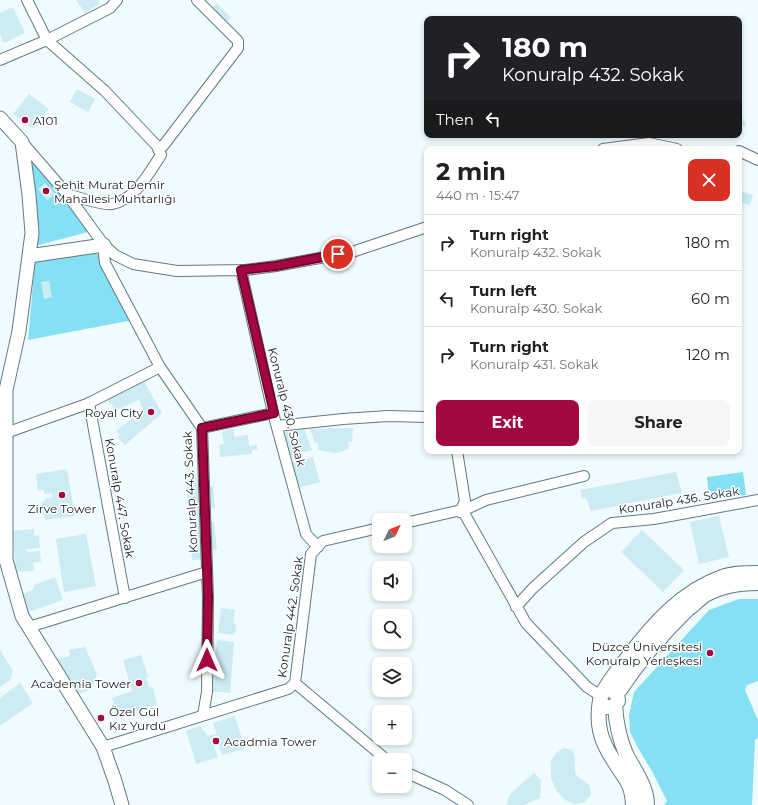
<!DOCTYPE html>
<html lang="en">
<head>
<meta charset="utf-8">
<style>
	:root { --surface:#fff; --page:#f6f6f6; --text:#202124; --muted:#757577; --line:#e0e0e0; --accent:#a3073f }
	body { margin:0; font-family:Montserrat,sans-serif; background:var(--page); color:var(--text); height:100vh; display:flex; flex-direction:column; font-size:15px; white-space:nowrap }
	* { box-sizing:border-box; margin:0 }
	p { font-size:13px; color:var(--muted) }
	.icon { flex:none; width:22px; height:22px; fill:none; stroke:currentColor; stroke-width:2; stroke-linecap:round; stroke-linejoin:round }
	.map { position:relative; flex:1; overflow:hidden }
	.sheet { position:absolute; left:424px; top:146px; width:318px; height:308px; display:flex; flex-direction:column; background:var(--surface); border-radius:8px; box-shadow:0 2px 6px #0003 }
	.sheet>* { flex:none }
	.guide { position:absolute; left:424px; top:16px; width:318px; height:122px; border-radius:8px; box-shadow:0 2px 6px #0003; background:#202124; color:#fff; overflow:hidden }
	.needle { width:26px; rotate:47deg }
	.tools { position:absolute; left:372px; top:513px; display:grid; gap:8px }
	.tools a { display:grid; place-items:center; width:40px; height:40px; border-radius:8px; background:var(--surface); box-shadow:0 2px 6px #0003; font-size:20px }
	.pin { position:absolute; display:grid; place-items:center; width:34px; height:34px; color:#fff; margin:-17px; border:2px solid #fff; border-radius:50%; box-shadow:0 1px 4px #0007 }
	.me { position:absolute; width:44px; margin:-22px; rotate:0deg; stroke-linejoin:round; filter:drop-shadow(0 0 3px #0008) }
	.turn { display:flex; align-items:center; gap:14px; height:84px; padding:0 12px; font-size:18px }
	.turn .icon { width:52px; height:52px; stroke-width:2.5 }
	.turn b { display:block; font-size:28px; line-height:34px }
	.then { display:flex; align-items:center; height:38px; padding:0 12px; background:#0003; gap:8px; font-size:15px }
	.round { display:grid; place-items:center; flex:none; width:42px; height:42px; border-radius:8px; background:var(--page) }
	.headline { display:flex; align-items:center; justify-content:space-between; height:68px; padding:0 12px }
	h1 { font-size:24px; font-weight:700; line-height:30px }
	.cta { display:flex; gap:8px; margin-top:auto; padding:8px 12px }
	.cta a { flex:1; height:46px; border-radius:8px; background:var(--accent); color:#fff; font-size:16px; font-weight:700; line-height:46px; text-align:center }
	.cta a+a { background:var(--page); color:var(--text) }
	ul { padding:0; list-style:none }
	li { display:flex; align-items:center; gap:12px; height:56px; padding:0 12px; border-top:1px solid var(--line) }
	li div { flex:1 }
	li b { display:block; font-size:15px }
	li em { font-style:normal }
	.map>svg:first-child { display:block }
	.green { fill:#85e0f4 }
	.building { fill:#ccebf2 }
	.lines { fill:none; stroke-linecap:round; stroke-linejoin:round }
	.minor-casing { stroke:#5f7b81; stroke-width:12 }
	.tertiary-casing { stroke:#5f7b81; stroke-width:15 }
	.secondary-casing { stroke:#5f7b81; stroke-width:16 }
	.minor { stroke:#fff; stroke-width:10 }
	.tertiary { stroke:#fff; stroke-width:13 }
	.secondary { stroke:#fff; stroke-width:14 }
	.route-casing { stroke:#6a0529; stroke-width:10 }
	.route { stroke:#a3073f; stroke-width:7 }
	.poi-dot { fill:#a3073f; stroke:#fff; stroke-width:1.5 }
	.labels { text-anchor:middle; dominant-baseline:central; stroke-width:3; stroke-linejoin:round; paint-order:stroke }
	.poi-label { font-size:12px; fill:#131e21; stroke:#fff; text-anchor:start }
	.street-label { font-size:12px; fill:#131e21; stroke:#fff }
</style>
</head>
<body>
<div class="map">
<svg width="758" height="805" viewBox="0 0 758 805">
	<rect width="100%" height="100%" fill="#effbfe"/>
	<path class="green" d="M32,162L57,187L70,204L88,232L35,246L30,170Z
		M97,253L133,320L28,340L35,261Z
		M743,472L746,495L709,499L707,477Z
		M739,599H758V681L747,685L745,690L758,720V738L755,740L752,805H664L667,801L653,773L638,748L630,732L629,715L634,692L709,610Z"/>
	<path class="building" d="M76,0H98L100,3L85,13Z
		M216,3L231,18L225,23L211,9Z
		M13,7L25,33L4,43L0,35V13Z
		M77,89L95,99L88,112L70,102Z
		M29,94L49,109L34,129L13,114Z
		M739,113L746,124L739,128Z
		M45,183L55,194L47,200L38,189Z
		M739,191L753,195L750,205L739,202Z
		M49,281L52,297L44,299L41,282Z
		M143,380L162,413L125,445L117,437L120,435L116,431L143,410L139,400L114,411L112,403L110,405L107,397Z
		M303,426L312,450L283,458L276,436Z
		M353,428L352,442H348L349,449L336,453L318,450V443H315L310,429Z
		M234,429V437L248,435L249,446L257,445V450H252V454L220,457L219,445L224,444L222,431Z
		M313,457L320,482L297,488L289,464Z
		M67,469L75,516L45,520L41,503L45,501V499L53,497L51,493L44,494V490L38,491L36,474Z
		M676,472L682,493L591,511L586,498L582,499L580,490Z
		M197,478L198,488L213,486L215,508L202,509L203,523L214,522L217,549L210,551L211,559L192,560L186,480Z
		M719,516L729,557L699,564L690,522Z
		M34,529V536L39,535L40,548L26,549L28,552L40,551L41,562H33L34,571L16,572L13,531Z
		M642,530L684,570L663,592L621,552Z
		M86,534L96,586L64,592L56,539Z
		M55,577L63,600L28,612L22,594L33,590L34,585Z
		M221,608L235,610L233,623L236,624L235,635L218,633Z
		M217,640L234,642L230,693L207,691L213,657H215Z
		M85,647L97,674L92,688L79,695L57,659L70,656L69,650Z
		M0,650L13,671L10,680L0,687Z
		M141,655L148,676L146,678L149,687L153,688L157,705L117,717L112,698L132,691L123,660Z
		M20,683L33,703L0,726V698Z
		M235,716L245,749L222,755L219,745L214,746L218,757L196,764L186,731L200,726L208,736L217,734L213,723Z
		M564,748L572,750L575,756V773L579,778L585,781L590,786L591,795L583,803L574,804L565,800L556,790L551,778V761L556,753Z
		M534,773L541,780L540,798L524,805H506L510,794Z"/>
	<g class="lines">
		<g class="minor-casing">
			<path id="minor" d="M27,0L47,40L105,91L157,146L161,155C149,173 135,200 112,204C104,206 77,197 67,194
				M0,60L47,40L110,8L117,0
				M22,142L67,194L104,245L115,255L133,264L177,271L245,270L276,266L352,252L427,227
				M158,149L163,146L238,48V41L197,0
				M603,149L649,143L677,149
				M739,151L758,160
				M103,245L105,263L160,367L202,428L208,597L207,692L203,715
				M241,270L273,413L306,534L318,547
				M89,403L125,598
				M277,426L343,419L388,416L427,417
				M202,428L273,413
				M0,435L87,404L160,367
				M457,451L465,501L460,512
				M460,512L486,500L584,476
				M405,523L457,511L464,513L526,623L587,687L601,696
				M516,607L532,589L584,542L612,523L654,519L758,500
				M29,627L207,572
				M295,683L387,760
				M103,747L288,689L295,683L311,554L323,541L379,528
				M405,772L445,790L468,805"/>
		</g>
		<g class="tertiary-casing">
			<path id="tertiary" d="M0,118L22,142L29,195L32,233L19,331L6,390V560L22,616L103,747L115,781L122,805
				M29,256L104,245"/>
		</g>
		<g class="secondary-casing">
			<path id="secondary" d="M603,692L610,689L617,694L618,701C611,713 596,705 602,694C609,680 619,669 628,657C653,624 682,591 722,577C733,573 746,573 758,573
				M617,694C637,664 662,634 688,609C694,605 699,599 705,595C721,586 740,583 758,583
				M600,700C596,724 600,740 614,761C625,779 632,783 633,805
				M615,705C616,722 619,738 626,754C634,770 647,786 647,805"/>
		</g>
		<use href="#minor" class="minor"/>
		<use href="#tertiary" class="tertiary"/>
		<use href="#secondary" class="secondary"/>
	</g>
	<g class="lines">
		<g class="route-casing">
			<path id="route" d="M207,660L208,597L202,428L274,413L241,270L276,266L338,254"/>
		</g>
		<use href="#route" class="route"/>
	</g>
	<g class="poi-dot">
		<circle cx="25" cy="120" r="4"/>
		<circle cx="46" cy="191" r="4"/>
		<circle cx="151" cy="412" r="4"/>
		<circle cx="62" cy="495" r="4"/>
		<circle cx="710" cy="653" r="4"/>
		<circle cx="139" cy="683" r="4"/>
		<circle cx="101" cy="718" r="4"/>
		<circle cx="216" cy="741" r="4"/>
	</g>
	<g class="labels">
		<g class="poi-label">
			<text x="33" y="120">A101</text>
			<text x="54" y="184">Şehit Murat Demir<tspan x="54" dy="14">Mahallesi Muhtarlığı</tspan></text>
			<text x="143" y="412" text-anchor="end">Royal City</text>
			<text x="62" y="508" text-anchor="middle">Zirve Tower</text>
			<text x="702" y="646" text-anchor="end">Düzce Üniversitesi<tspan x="702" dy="14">Konuralp Yerleşkesi</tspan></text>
			<text x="131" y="683" text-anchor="end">Academia Tower</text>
			<text x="109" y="711">Özel Gül<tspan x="109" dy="14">Kız Yurdu</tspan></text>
			<text x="224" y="741">Acadmia Tower</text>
		</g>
		<g class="street-label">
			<text transform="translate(287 407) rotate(76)">Konuralp 430. Sokak</text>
			<text transform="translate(190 492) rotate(-93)">Konuralp 443. Sokak</text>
			<text transform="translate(120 498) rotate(80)">Konuralp 447. Sokak</text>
			<text transform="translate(679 500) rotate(-9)">Konuralp 436. Sokak</text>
			<text transform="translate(290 617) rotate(-82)">Konuralp 442. Sokak</text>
		</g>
	</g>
</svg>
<div class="tools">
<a><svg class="needle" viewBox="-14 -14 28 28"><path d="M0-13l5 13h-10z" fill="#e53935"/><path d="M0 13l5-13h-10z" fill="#757577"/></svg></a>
<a><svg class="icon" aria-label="sound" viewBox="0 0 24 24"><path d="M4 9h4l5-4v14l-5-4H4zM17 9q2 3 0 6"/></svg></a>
<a><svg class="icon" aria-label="search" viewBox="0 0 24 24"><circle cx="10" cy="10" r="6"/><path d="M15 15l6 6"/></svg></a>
<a><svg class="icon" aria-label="layers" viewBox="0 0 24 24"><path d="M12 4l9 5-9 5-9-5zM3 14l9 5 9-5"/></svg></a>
<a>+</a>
<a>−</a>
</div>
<div class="pin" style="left:338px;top:254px;background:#d93025"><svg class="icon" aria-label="arrive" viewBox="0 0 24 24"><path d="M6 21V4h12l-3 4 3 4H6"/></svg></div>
<svg class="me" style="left:207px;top:660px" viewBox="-20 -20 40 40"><path d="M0-17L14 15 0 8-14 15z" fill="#a3073f" stroke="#fff" stroke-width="4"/></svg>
<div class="guide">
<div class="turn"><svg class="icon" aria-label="right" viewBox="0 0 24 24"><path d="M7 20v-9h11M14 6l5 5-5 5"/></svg><div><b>180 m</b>Konuralp 432. Sokak</div></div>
<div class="then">Then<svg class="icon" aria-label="left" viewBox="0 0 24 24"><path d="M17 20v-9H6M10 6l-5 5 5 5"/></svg></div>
</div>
<section class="sheet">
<div class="headline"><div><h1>2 min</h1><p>440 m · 15:47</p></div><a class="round" style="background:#d93025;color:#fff"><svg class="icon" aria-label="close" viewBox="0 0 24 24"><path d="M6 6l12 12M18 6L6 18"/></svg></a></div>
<ul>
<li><svg class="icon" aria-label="right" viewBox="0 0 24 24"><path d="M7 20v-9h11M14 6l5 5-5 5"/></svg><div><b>Turn right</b><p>Konuralp 432. Sokak</p></div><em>180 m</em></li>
<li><svg class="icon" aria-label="left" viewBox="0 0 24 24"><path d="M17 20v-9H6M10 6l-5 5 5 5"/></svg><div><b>Turn left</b><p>Konuralp 430. Sokak</p></div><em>60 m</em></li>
<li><svg class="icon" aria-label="right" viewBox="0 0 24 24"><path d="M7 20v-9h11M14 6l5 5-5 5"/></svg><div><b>Turn right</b><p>Konuralp 431. Sokak</p></div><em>120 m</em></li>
</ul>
<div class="cta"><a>Exit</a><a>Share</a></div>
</section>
</div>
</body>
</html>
